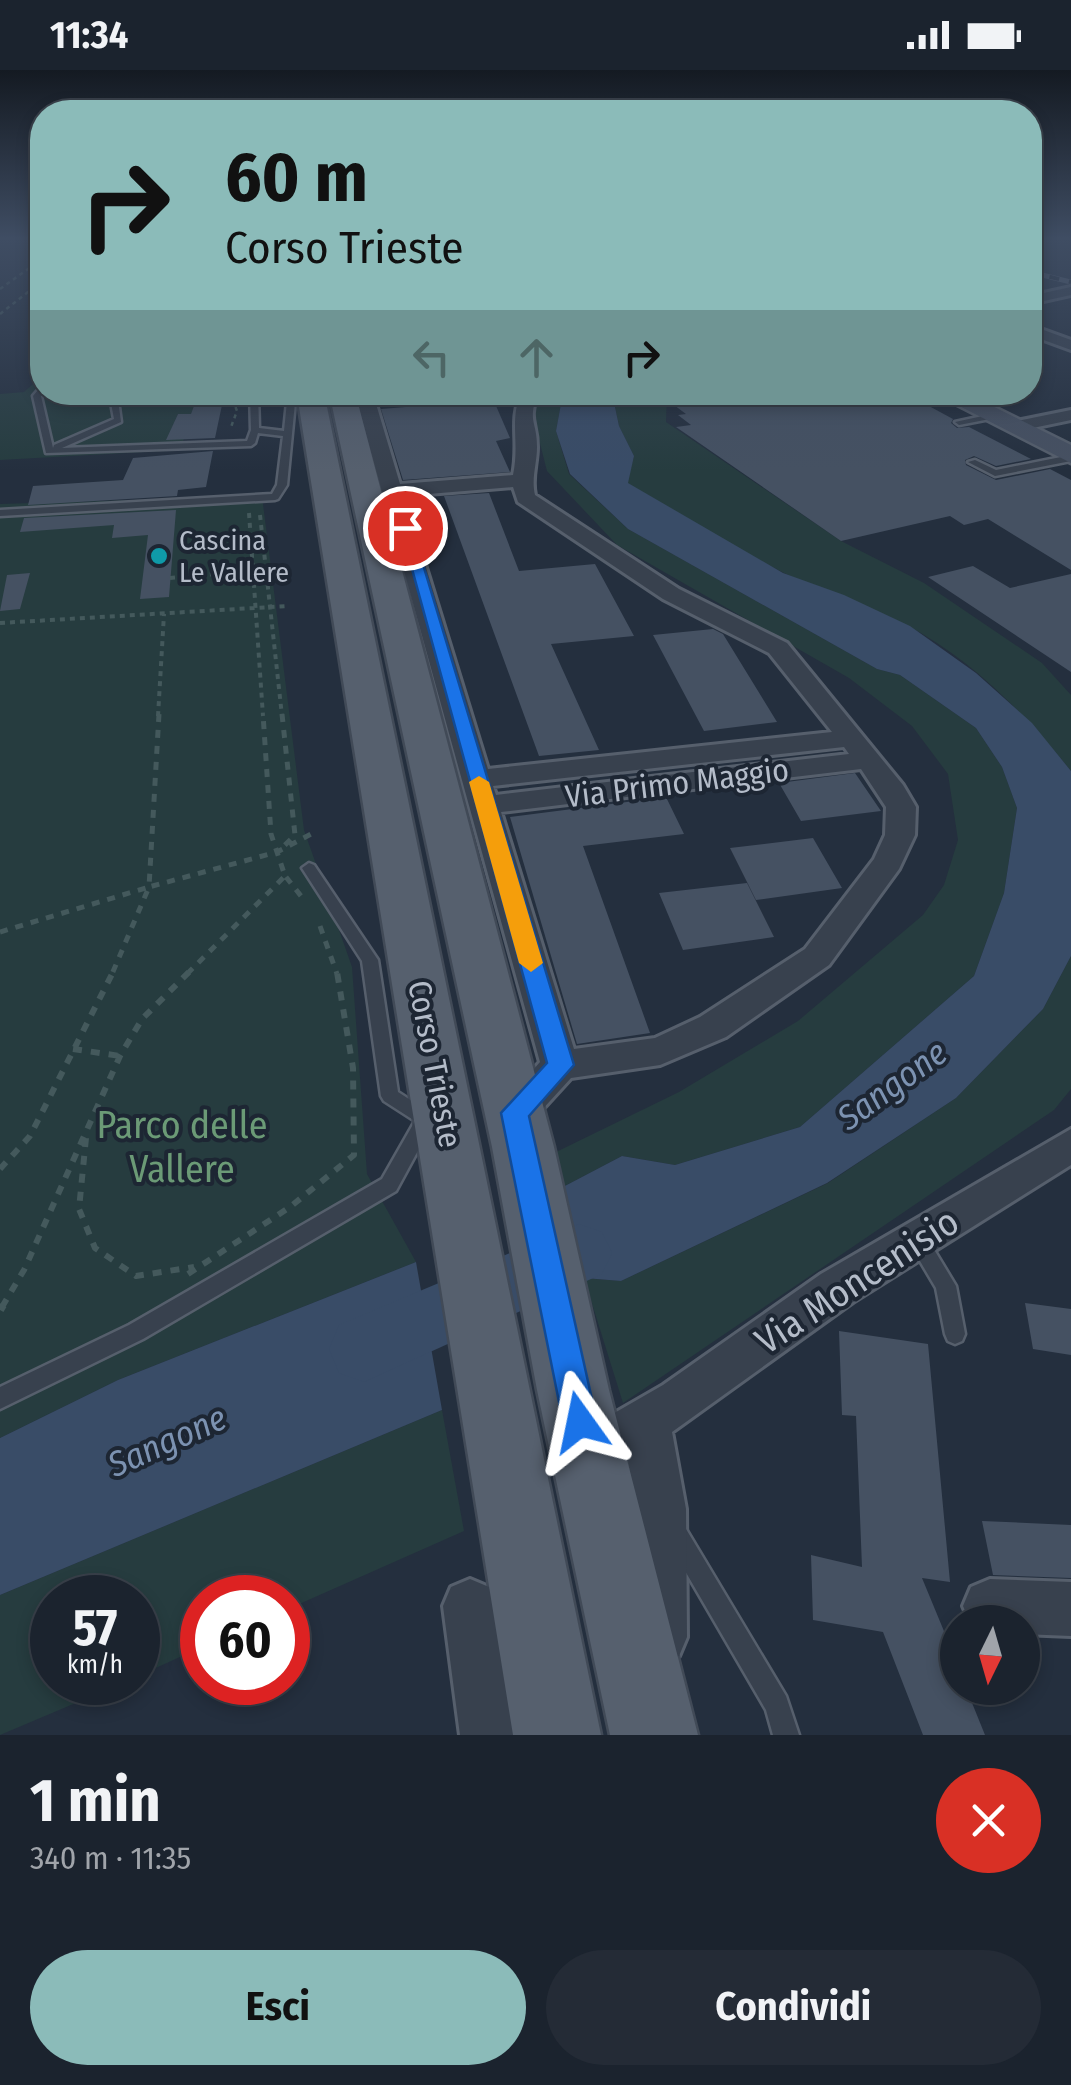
<!DOCTYPE html>
<html lang="it">
<head>
<meta charset="utf-8">
<style>
	:root { --surface:#1b232e; --page:#242b36; --text:#f1f3f6; --muted:#a0a4aa; --line:#39404a; --accent:#8bbbb9 }
	body { margin:0; font-family:"Fira Sans Condensed",sans-serif; background:var(--page); color:var(--text); height:100vh; display:flex; flex-direction:column; font-size:38px; white-space:nowrap }
	* { box-sizing:border-box; margin:0 }
	p { font-size:32px; color:var(--muted) }
	.icon { flex:none; width:55px; height:55px; fill:none; stroke:currentColor; stroke-width:2; stroke-linecap:round; stroke-linejoin:round }
	.map { position:relative; height:1665px; overflow:hidden }
	.side { display:flex; flex-direction:column; background:var(--surface); flex:1 }
	.side>* { flex:none }
	.hud { position:absolute; left:30px; top:30px; width:1012px; height:305px; border-radius:40px; box-shadow:0 5px 15px #0003,0 0 0 2px var(--line); background:#8bbbb9; color:#111; overflow:hidden }
	.needle { width:65px; rotate:185deg }
	.buttons { position:absolute; left:940px; top:1535px; display:grid; gap:20px }
	.buttons a { display:grid; place-items:center; width:100px; height:100px; border-radius:50%; background:var(--surface); box-shadow:0 5px 15px #0003,0 0 0 2px var(--line); font-size:50px }
	.speed { position:absolute; left:30px; top:1505px; display:flex; gap:20px; font-size:50px; font-weight:700; text-align:center }
	.speed>* { display:grid; place-content:center; width:130px; height:130px; border-radius:50%; background:var(--surface); box-shadow:0 5px 15px #0003,0 0 0 2px var(--line); line-height:1 }
	.speed small { font-size:25px; font-weight:400 }
	.speed .limit { border:15px solid #d22; background:#fff; color:#111 }
	.pin { position:absolute; display:grid; place-items:center; width:85px; height:85px; color:#fff; margin:-42px; border:5px solid #fff; border-radius:50%; box-shadow:0 2px 10px #0007 }
	.me { position:absolute; width:110px; margin:-55px; rotate:348deg; stroke-linejoin:round; filter:drop-shadow(0 0 8px #0008) }
	.turn { display:flex; align-items:center; gap:35px; height:210px; padding:0 30px; font-size:45px }
	.turn .icon { width:130px; height:130px; stroke-width:2.5 }
	.turn b { display:block; font-size:70px; line-height:85px }
	.lanes { display:flex; align-items:center; height:95px; padding:0 30px; background:#0003; justify-content:center; gap:50px; direction:ltr }
	.lanes .off { opacity:.35 }
	.round { display:grid; place-items:center; flex:none; width:105px; height:105px; border-radius:52px; background:var(--page) }
	.overview { display:flex; align-items:center; justify-content:space-between; height:170px; padding:0 30px }
	h1 { font-size:60px; font-weight:700; line-height:75px }
	.primary-button { display:flex; gap:20px; margin-top:auto; padding:20px 30px }
	.primary-button a { flex:1; height:115px; border-radius:60px; background:var(--accent); color:#111; font-size:40px; font-weight:700; line-height:115px; text-align:center }
	.primary-button a+a { background:var(--page); color:var(--text) }
	.status { display:flex; justify-content:space-between; align-items:center; height:70px; padding:0 50px; background:var(--surface); direction:ltr }
	.status svg { height:28px; fill:currentColor }
	.map>svg:first-child { display:block }
	.green { fill:#263c3f }
	.water { fill:#394c67 }
	.lines { fill:none; stroke-linecap:round; stroke-linejoin:round }
	.river { fill:#394c67; fill-rule:evenodd }
	.building { fill:#455162 }
	.lane-casing { stroke:#565f6c; stroke-width:5 }
	.street-casing { stroke:#565f6c; stroke-width:6 }
	.secondary-casing { stroke:#565f6c; stroke-width:5 }
	.primary-casing { stroke:#414a57; stroke-width:5 }
	.path-far4 { stroke:#44595c; stroke-width:2.5; stroke-dasharray:4 4; stroke-linecap:butt }
	.path-far3 { stroke:#44595c; stroke-width:4; stroke-dasharray:5 5; stroke-linecap:butt }
	.path-far2 { stroke:#44595c; stroke-width:5; stroke-dasharray:8 8; stroke-linecap:butt }
	.path-far1 { stroke:#44595c; stroke-width:6; stroke-dasharray:9 9; stroke-linecap:butt }
	.path { stroke:#44595c; stroke-width:8; stroke-dasharray:11 11; stroke-linecap:butt }
	.lane { fill:#38414e; fill-rule:evenodd }
	.street { fill:#38414e; fill-rule:evenodd }
	.secondary { fill:#465061; fill-rule:evenodd }
	.primary { fill:#56606e; fill-rule:evenodd }
	.rail-casing { stroke:#5a6575; stroke-width:5 }
	.rail { stroke:#1d2633; stroke-width:4; stroke-dasharray:10; stroke-linecap:butt }
	.route { fill:#1a73e8; stroke:#114b97; stroke-width:2.5 }
	.slow { fill:#f59e0b }
	.culture-dot { fill:#0f9aa8; stroke:#1d2633; stroke-width:4 }
	.labels { text-anchor:middle; dominant-baseline:central; stroke-width:8; stroke-linejoin:round; paint-order:stroke }
	.far-poi-label { font-size:28px; fill:#b4bcc9; stroke:#1d2633; text-anchor:start }
	.street-label { font-size:32px; fill:#b4bcc9; stroke:#1d2633 }
	.water-label { font-size:35px; font-style:italic; fill:#7c92b1; stroke:#1d2633 }
	.near-park-label { font-size:38px; fill:#6b9a76; stroke:#1d2633 }
	.near-street-label { font-size:38px; fill:#b4bcc9; stroke:#1d2633 }
</style>
</head>
<body>
<div class="status"><b>11:34</b><svg viewBox="0 0 49 12"><path d="M0 12V9h3v3zM5 12V6h3v6zM10 12V3h3v9zM15 12V0h3v12zM26 1h20v11H26zM47 4h2v5h-2z"/></svg></div>
<div class="map">
<svg width="1071" height="1665" viewBox="0 0 1071 1665">
	<rect width="100%" height="100%" fill="#242f3e"/>
	<path class="green" d="M42,306V322L211,323L215,335L195,336L191,344H178L171,360H186L181,380L0,390V324L24,322Z
		M542,323H563L556,361L569,404L628,459L877,599L900,605L976,658L1002,697L1017,738L1004,823L974,906L800,1057L675,1095L622,1086L561,1118L552,1084L679,1022L798,951L923,845L944,815L958,770L948,704L912,656L849,608L617,475L547,401L533,346Z
		M612,323H667L666,352L841,471L924,513L1042,593L1071,625V701C1026,645 971,588 906,555C865,533 820,522 780,501C728,474 678,442 627,413L634,386L619,356Z
		M262,426L304,760L352,897L367,1104L416,1192L118,1310L0,1368V434Z
		M1071,886V1019L1054,1040L623,1333L584,1208L621,1211L828,1113L956,1028L1043,939Z
		M442,1340L464,1461L288,1539V1528H202V1577L138,1606V1528H52V1612L123,1613L0,1665V1525Z"/>
	<path class="water" d="M563,323H612L619,356L634,386L628,413L783,503L844,525L910,556L976,603L1032,653L1071,701V886L1043,939L956,1028L827,1113L621,1211L584,1208L561,1118L622,1086L675,1095L800,1057L974,906L1004,823L1017,738L1002,697L976,658L900,605L877,599L628,459L570,404L556,361Z
		M416,1192L442,1340L0,1525V1368L118,1310Z"/>
	<g class="lines">
		<path class="river" d="M579,1154L602,1162L612,1183L602,1204L364,1312L339,1303L329,1279L339,1255Z"/>
	</g>
	<path class="building" d="M465,322H490L510,368L496,371L510,402L403,410L381,339L443,334L441,329Z
		M683,322H903L953,349L951,353L957,358L969,357L1031,389L996,396L974,386L965,390L966,395L996,410L1050,399L1071,410V500L988,449L964,455L950,446L841,471L676,357L691,355L678,345L686,344L674,335L695,330Z
		M222,335L215,368L166,370L178,344H191L194,336Z
		M213,381L206,417L178,420L177,426L28,435L33,416L123,410L133,388Z
		M489,423L519,501L595,494L634,566L551,574L599,680L539,686L444,426Z
		M176,440L169,527L140,529L148,465L112,468L114,455L20,462L24,448Z
		M973,496L1010,518L1071,504V602L928,507Z
		M30,503L20,539L0,541L7,505Z
		M713,559L723,564L777,652L704,661L653,565Z
		M855,703L881,741L801,751L779,713Z
		M666,727L684,764L583,776L650,963L577,974L510,747Z
		M813,768L842,818L756,830L730,778Z
		M747,813L774,867L683,880L659,823Z
		M1025,1233L1071,1239V1285L1033,1279Z
		M839,1261L928,1274L950,1512L922,1508L958,1595V1618H966L985,1665H923L883,1562L813,1550L811,1485L862,1497L856,1346L842,1345Z
		M982,1451L1071,1455V1508L993,1505Z"/>
	<g class="lines">
		<g class="lane-casing">
			<path id="lane" d="M39,319H42V322H45L41,326L53,378L54,375L114,349L109,322H117L121,352L62,378L247,371L251,360L250,322H258L259,358L284,361L288,322H296L287,415L278,429L275,430L0,446V440L272,424L277,415L283,366L258,363L255,373L251,376L46,383L33,326Z
				M992,344H995V348L959,355L955,352Z
				M1071,385V391L995,406L968,392L975,390L996,400Z
				M309,793L314,795L378,890L398,1022L432,1044L435,1049L396,1121L143,1269L0,1339V1317L129,1255L382,1109L415,1051L384,1031L381,1026L362,891L302,798Z
				M917,1160L924,1163L956,1216L965,1264L962,1271L955,1274L948,1271L945,1264L936,1218L907,1169L910,1163Z
				M678,1455L686,1459L786,1626L799,1665H773L766,1640L670,1475L666,1467L670,1459Z"/>
		</g>
		<g class="street-casing">
			<path id="street" d="M1071,217V225L1030,234V226Z
				M1030,255L1071,270V280L1030,265Z
				M383,322H418L376,334L400,414L513,405C520,371 509,353 521,322H538C527,353 537,350 537,377C537,394 531,408 535,425L679,519L787,573L903,715L916,737L915,765L899,799L829,895L726,967L660,995L571,1008L529,1054L515,1059L501,1054L496,1043L540,992L359,338L349,340L340,335ZM513,417L518,432L663,529L769,583L832,662L488,699L404,426ZM844,677L849,684L496,725L493,716ZM861,699L886,737L885,765L874,789L805,879L700,947L655,968L574,979L501,742Z
				M1071,340V350L1013,362L1004,357L1007,353Z
				M1071,1059V1095L853,1232L672,1362L686,1439L687,1567L679,1586L660,1594L641,1586L633,1567L636,1439L628,1389L588,1410L571,1402L563,1385L571,1368L663,1315L821,1204Z
				M470,1509L489,1517L497,1536L518,1665H460L443,1536L451,1517Z
				M990,1509L1071,1512V1566L1022,1564V1552H970L963,1536L971,1517Z"/>
		</g>
		<g class="secondary-casing">
			<path id="secondary" d="M932,322H964L1071,375V393Z"/>
		</g>
		<g class="primary-casing">
			<path id="primary" d="M329,322H355L554,1077L609,1320L698,1665H610L537,1320L492,1077Z
				M313,329L327,337L601,1665H513L299,337Z"/>
		</g>
		<path class="path-far4" d="M0,219L42,189
			M0,244L42,211
			M230,322L237,341L231,357"/>
		<path class="path-far3" d="M249,443L263,646
			M260,445L282,646
			M170,508L283,498
			M0,553L288,536
			M158,646L164,544"/>
		<path class="path-far2" d="M159,644L149,817L277,782L313,763
			M282,644L295,765L283,777
			M286,807L301,826
			M320,856L337,904
			M0,862L149,817L112,904
			M187,904L285,806L271,764L263,644"/>
		<path class="path-far1" d="M73,979L120,986
			M86,1068L79,1139L95,1178L136,1206L194,1197
			M0,1099L30,1066L113,902
			M188,1204L290,1137L354,1085L353,998L337,902
			M2,1237L24,1200L120,986L142,949L189,902"/>
		<path class="path" d="M0,1240L3,1235"/>
		<use href="#lane" class="lane"/>
		<use href="#street" class="street"/>
		<use href="#secondary" class="secondary"/>
		<use href="#primary" class="primary"/>
		<g class="rail-casing">
			<path id="rail" d="M1030,202L1071,212"/>
		</g>
		<use href="#rail" class="rail"/>
	</g>
	<linearGradient id="sky" x2="0" y2="1"><stop stop-color="#141a22"/><stop offset="0.42" stop-color="#3f4d63"/><stop offset="1" stop-color="#3f4d63" stop-opacity="0"/></linearGradient>
	<rect width="1071" height="401" fill="url(#sky)"/>
	<path class="route" d="M400,455L412,458L574,995L529,1046L597,1352L592,1364L580,1369L568,1364L563,1352L501,1043L547,993Z"/>
	<path class="slow" d="M479,706L489,712L543,893L531,902L519,893L469,712Z"/>
	<circle class="culture-dot" cx="159" cy="486" r="10"/>
	<g class="labels">
		<g class="far-poi-label">
			<text x="179" y="470">Cascina<tspan x="179" dy="32">Le Vallere</tspan></text>
		</g>
		<g class="street-label">
			<text transform="translate(677 713) rotate(-7)">Via Primo Maggio</text>
			<text transform="translate(435 994) rotate(79)">Corso Trieste</text>
		</g>
		<g class="water-label">
			<text transform="translate(892 1015) rotate(-36)">Sangone</text>
			<text transform="translate(167 1371) rotate(-24)">Sangone</text>
		</g>
		<g class="near-park-label">
			<text x="182" y="1055">Parco delle<tspan x="182" dy="44">Vallere</tspan></text>
		</g>
		<g class="near-street-label">
			<text transform="translate(857 1211) rotate(-33)">Via Moncenisio</text>
		</g>
	</g>
</svg>
<div class="buttons">
<a><svg class="needle" viewBox="-14 -14 28 28"><path d="M0-13l5 13h-10z" fill="#e53935"/><path d="M0 13l5-13h-10z" fill="#a0a4aa"/></svg></a>
</div>
<div class="speed"><div>57<small>km/h</small></div><div class="limit">60</div></div>
<div class="pin" style="left:405px;top:458px;background:#d93025"><svg class="icon" aria-label="arrive" viewBox="0 0 24 24"><path d="M6 21V4h12l-3 4 3 4H6"/></svg></div>
<svg class="me" style="left:580px;top:1352px" viewBox="-20 -20 40 40"><path d="M0-17L14 15 0 8-14 15z" fill="#1a73e8" stroke="#fff" stroke-width="4"/></svg>
<div class="hud">
<div class="turn"><svg class="icon" aria-label="right" viewBox="0 0 24 24"><path d="M7 20v-9h11M14 6l5 5-5 5"/></svg><div><b>60 m</b>Corso Trieste</div></div>
<div class="lanes"><svg class="icon off" aria-label="left" viewBox="0 0 24 24"><path d="M17 20v-9H6M10 6l-5 5 5 5"/></svg><svg class="icon off" aria-label="ahead" viewBox="0 0 24 24"><path d="M12 20V5M6 11l6-6 6 6"/></svg><svg class="icon" aria-label="right" viewBox="0 0 24 24"><path d="M7 20v-9h11M14 6l5 5-5 5"/></svg></div>
</div>
</div>
<section class="side">
<div class="overview"><div><h1>1 min</h1><p>340 m · 11:35</p></div><a class="round" style="background:#d93025;color:#fff"><svg class="icon" aria-label="close" viewBox="0 0 24 24"><path d="M6 6l12 12M18 6L6 18"/></svg></a></div>
<div class="primary-button"><a>Esci</a><a>Condividi</a></div>
</section>
</body>
</html>
